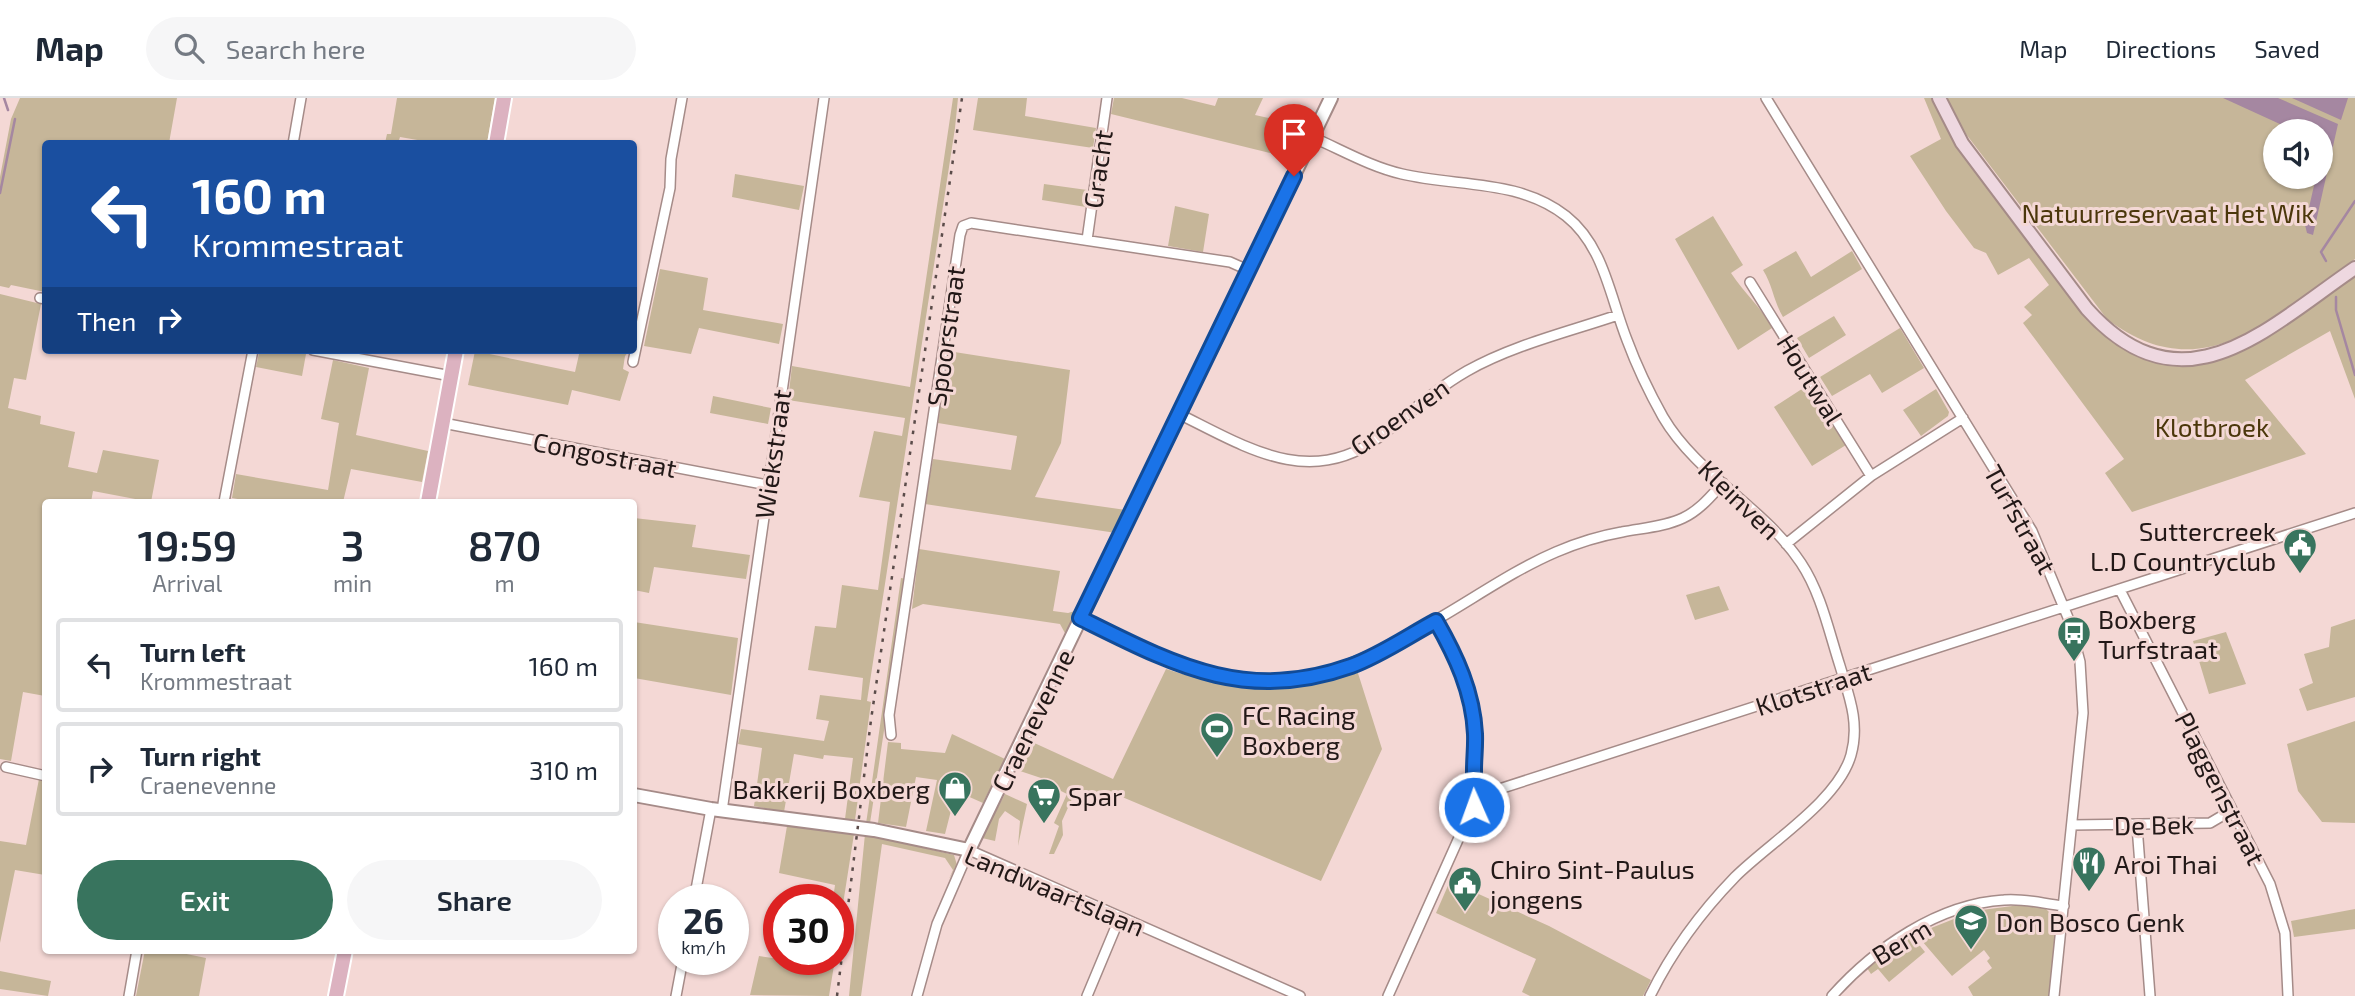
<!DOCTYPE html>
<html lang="en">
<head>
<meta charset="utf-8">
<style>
	:root { --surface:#fff; --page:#f6f6f7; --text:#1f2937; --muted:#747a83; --line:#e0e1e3; --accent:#38745e }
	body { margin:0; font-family:"Exo 2",sans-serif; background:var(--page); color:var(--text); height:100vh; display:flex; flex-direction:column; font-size:26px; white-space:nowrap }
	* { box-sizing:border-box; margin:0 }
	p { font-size:23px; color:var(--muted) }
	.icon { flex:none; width:38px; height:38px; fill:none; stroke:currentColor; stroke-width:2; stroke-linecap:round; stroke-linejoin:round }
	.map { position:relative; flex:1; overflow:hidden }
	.details { position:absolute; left:42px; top:401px; width:595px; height:455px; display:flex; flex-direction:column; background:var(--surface); border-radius:7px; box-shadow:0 2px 5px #0004 }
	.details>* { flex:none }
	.top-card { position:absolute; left:42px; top:42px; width:595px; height:214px; border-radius:7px; box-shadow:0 2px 5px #0004; background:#1a4fa0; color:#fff; overflow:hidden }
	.fabs { position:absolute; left:2263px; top:21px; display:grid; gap:14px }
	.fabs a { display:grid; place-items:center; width:70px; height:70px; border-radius:50%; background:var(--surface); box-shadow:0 2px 5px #0004; font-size:35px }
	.speed { position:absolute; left:658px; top:786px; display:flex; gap:14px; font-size:35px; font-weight:700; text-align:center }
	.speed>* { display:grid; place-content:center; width:91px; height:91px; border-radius:50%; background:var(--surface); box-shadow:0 2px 5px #0004; line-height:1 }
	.speed small { font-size:18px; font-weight:400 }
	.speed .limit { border:10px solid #d22; background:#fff; color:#111 }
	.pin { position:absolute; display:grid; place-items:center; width:60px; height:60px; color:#fff; margin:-72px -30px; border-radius:50% 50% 50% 0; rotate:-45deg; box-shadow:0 0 7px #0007 }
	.pin .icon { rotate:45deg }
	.me { position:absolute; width:77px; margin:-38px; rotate:358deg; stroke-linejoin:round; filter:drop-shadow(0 0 5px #0008) }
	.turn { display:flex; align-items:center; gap:24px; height:147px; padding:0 35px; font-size:32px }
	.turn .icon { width:91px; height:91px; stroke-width:2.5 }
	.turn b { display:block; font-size:49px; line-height:60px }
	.then { display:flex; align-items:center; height:66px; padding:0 35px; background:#0003; gap:14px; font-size:26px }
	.eta { display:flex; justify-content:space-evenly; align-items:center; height:119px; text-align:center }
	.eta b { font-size:42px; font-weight:600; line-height:49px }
	.cta { display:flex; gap:14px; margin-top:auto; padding:14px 35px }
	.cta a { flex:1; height:80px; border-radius:42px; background:var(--accent); color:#fff; font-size:28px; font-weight:600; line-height:80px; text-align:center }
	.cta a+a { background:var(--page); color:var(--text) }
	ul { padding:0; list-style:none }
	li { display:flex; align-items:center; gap:21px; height:94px; margin:0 14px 10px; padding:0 21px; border:4px solid var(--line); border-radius:7px }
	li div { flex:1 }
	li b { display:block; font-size:26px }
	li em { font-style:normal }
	header { display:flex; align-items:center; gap:42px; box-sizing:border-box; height:98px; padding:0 35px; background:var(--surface); border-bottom:2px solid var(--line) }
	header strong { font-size:33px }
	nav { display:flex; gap:38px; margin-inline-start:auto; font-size:24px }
	.search { width:490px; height:63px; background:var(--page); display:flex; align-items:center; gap:18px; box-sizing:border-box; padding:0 24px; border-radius:38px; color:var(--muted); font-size:26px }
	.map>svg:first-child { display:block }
	.green { fill:#c6b699; fill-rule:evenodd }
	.water { fill:#a587a1 }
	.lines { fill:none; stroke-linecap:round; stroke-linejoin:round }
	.stream { stroke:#a587a1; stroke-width:2.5 }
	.minor-casing { stroke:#a58b88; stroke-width:12 }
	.tertiary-casing { stroke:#a58b88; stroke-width:16 }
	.secondary-casing { stroke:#a58b88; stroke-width:16 }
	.primary-casing { stroke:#fff; stroke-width:18 }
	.minor { stroke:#fff; stroke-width:9 }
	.tertiary { stroke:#fff; stroke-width:12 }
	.secondary { stroke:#eed8e0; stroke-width:12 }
	.primary { stroke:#dcb2c0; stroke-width:14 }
	.rail { stroke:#5b4c4a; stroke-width:2.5; stroke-dasharray:3.5 7; stroke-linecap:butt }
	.route-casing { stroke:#114b97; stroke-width:18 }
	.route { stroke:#1a73e8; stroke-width:12 }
	.labels { text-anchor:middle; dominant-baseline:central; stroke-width:6; stroke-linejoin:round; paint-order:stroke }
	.street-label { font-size:26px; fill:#221817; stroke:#f4d8d5 }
	.park-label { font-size:26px; fill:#4b370b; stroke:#f4d8d5 }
	.poi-label { font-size:26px; fill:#221817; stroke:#f4d8d5; text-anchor:start }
</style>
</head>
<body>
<header>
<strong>Map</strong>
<div class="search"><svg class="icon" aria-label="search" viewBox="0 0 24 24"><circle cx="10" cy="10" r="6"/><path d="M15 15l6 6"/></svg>Search here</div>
<nav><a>Map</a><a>Directions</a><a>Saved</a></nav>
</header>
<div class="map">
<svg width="2355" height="898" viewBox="0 0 2355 898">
	<rect width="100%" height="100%" fill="#f4d8d5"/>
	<path class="green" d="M20,0H177L169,45L46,46L45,194L11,187L9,190L0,188V79L11,21Z
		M397,0H495L487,45H435L400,39L398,45H385L387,36H391Z
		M953,0H958L955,30L867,603L871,604L855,722L845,721L853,660L824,657L823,661L794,656L784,714L754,708L762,650L738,646L741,631L824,643L829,623L816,621L820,597L861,602L863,580L808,572L815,528L836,530L842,487L878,492L890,404L859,399L874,333L902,338L905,320L788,302L792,268L910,289Z
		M978,0H1027L1025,18L1096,30L1093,50L973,32Z
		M1114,0H1182L1215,8L1218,0H1263L1255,17L1309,29L1294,61L1111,16Z
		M1924,0H1934L1955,41L2090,220L2122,247L2191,265L2214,262L2246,250L2355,176V301L2330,233L2245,282L2306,356L2132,414L2105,375L2124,361L2023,225L2032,217L2024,209L2049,187L2029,160L1998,177L1986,155L1974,150L1946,113L1910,58L1941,41Z
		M1947,0H2355V161C2274,217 2204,295 2107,221L1966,36ZM2275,33H2320V79H2275Z
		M735,76L804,88L799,112L732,99Z
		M1044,86L1087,92L1086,109L1042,102Z
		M1175,108L1209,116L1203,154L1168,148Z
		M1713,118L1743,167L1731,175C1744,195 1762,210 1772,230L1738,252L1675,141Z
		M1796,153L1811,179L1852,153L1862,171L1783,219C1773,202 1773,188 1763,172Z
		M660,171L708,180L703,212L783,226L779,246L699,230L691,256L644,248Z
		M0,196L41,206L26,282L14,280L8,310L41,318L40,326L75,334L68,369L97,375L103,352L159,362L151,404L93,393L91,404H46L45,598L23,594L11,663L0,661Z
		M1834,218L1846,237L1809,260L1797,240Z
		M1900,230L1924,270L1882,295L1870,276L1832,298L1820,279Z
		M264,252L306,256L302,278L256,269L259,255Z
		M580,252H630L625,258L623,271L629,274L620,303L572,292L568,307L468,287L475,253L575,274Z
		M948,253L1070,272L1061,345L1035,399L1126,412L1116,435L925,406L933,361L1011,372L1017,338L938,325Z
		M333,262L369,270L356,337L428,353L422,384L351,371L343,404H255L232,400L236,376L328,392L339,325L321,321Z
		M1808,287L1846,347L1812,368L1774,309Z
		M1936,291L1949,314L1948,318L1921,338L1903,312Z
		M713,298L771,310L768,326L710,315Z
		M634,420L696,427L692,449L750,457L746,481L654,469L649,495L634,492Z
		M919,451L1060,473L1053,513L1068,515L1078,512L1066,537L1060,526L923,506L912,511Z
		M901,480L907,481L870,725H866L867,719Z
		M1719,488L1729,512L1695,522L1686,497Z
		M2355,521V599L2307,613L2299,591L2313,585L2304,556L2329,549L2331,529Z
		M634,524L738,540L731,597L634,580Z
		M2226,534L2246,586L2209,596L2193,543Z
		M1166,571C1238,594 1284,591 1357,572L1382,651L1321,783L1108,693L1102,705L1076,692L1062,723L1063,737L1054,756H1049L1059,728L1054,725L1067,696L1049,687L1050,683L1017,672L1030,643L1113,681Z
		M2355,623V725L2322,724L2298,693L2287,646Z
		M952,636L1005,661L983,705L956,693L945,736L926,733L937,682L916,679L906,729L878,725L888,644L901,645V651L945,655Z
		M39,681L45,683V777L15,772L0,845V743L26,747Z
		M1005,696L1027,706L1018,748L1020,723L1005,713L999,721L995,743L982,740Z
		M787,728L854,736L838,838V802L833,801L835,787L779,775Z
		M865,736L954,757L957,767L949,781L953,772L945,760L882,746L861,898H849Z
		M1450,783L1549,828L1651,882L1643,898H1530L1522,894L1536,861L1436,815Z
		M2020,807L2045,810L2057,822L2049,898H1973L1968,889L1992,870L1987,863L1990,860L1984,852L1952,878L1916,836L1974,813Z
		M2355,811V831L2294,839L2291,823Z
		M1912,838L1925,854L1889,884L1878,871L1871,876L1867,870Z
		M145,852H167L206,860L199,898H136Z
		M759,858L779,861H835L829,898L750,897Z
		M0,873L51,883L48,898L0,891Z"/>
	<path class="water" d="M2223,0H2278L2338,26L2313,137L2307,135L2305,127L2316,79H2320V33H2295Z
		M2292,0H2348L2341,22Z"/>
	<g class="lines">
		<path class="stream" d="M4,0L8,12
			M0,95L15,21
			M2326,163L2321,154L2355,103
			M2336,199V212L2355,277"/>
		<g class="minor-casing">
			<path id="minor" d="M1766,0L2032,433L2069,522L2080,564L2083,615L2054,898
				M1312,39C1342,52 1371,69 1402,76C1457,89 1519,81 1566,118C1604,148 1610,199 1627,242C1637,269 1649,294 1663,319C1697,377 1764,409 1801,465C1821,495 1829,534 1840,568C1849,598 1860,625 1851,657C1838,703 1769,745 1735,779C1702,813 1671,855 1650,898
				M293,46L301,0
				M1087,142L1107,0
				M1750,184L1871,378
				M40,200L46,201
				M313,252L451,278
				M633,264L670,90L671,61L682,0
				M1179,316C1244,348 1309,391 1378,340C1408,317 1434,292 1467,273C1513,247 1568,234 1618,217
				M443,325L767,387
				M224,404L253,252
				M1786,446L1871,378L1963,320
				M2120,492L2270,786L2285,835L2288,898
				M1080,520C1115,537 1149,558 1186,570C1281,603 1355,570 1436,522C1476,499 1514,472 1556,454C1577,445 1599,438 1622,434C1642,430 1664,429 1683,420C1700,412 1711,398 1723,385
				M1436,522C1456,558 1473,594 1475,636C1476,659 1470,679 1479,701
				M891,637L889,617L960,137L963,128L971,125L1230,164L1248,172
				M6,669L46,678
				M722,713L824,0
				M2072,727L2210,725L2232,712
				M2137,728L2150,898
				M694,802L711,711
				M129,898L137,852
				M676,898L683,861
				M917,898L937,826L969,752L1300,898
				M1087,898L1120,819
				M1388,898L1470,715L1487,695L2355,415
				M1832,898C1875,850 1938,806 2004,802C2024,800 2044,806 2064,808"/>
		</g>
		<g class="tertiary-casing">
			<path id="tertiary" d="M634,697L711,711L874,732L969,752L1331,0"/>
		</g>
		<g class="secondary-casing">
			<path id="secondary" d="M1939,0L1962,45L2087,211C2183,318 2267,230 2355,170"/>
		</g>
		<g class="primary-casing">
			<path id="primary" d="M496,46L504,0
				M428,404L456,252
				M336,898L345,852"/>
		</g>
		<use href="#minor" class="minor"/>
		<use href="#tertiary" class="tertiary"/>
		<use href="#secondary" class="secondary"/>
		<use href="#primary" class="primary"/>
		<path class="rail" d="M837,898L871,622L962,0"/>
	</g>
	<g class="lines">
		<g class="route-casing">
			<path id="route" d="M1294,78L1080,520C1173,566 1245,606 1351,568C1381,557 1408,538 1436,523C1456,558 1473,594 1475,636C1476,659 1470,679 1479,701L1474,709"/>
		</g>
		<use href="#route" class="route"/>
	</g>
	<defs>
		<g id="civic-pin" transform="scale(1.75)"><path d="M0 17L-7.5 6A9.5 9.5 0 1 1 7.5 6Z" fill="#38745e" stroke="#f4d8d5"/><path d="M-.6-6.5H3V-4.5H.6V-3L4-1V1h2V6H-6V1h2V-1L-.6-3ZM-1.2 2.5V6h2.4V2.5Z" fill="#fff"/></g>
		<g id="bus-pin" transform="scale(1.75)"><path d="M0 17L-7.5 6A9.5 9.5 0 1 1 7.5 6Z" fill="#38745e" stroke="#f4d8d5"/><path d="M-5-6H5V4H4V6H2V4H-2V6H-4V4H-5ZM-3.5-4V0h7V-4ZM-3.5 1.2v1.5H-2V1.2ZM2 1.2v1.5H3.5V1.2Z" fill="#fff"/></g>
		<g id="stadium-pin" transform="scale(1.75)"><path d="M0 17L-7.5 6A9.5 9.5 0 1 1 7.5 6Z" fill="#38745e" stroke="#f4d8d5"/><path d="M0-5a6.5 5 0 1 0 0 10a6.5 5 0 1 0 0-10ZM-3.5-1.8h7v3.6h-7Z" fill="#fff"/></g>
		<g id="shop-pin" transform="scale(1.75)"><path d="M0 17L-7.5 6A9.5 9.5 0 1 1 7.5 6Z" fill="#38745e" stroke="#f4d8d5"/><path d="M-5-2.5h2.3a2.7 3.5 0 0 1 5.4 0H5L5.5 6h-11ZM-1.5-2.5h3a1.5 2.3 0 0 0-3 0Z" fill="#fff"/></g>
		<g id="supermarket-pin" transform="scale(1.75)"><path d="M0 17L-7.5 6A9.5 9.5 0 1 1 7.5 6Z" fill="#38745e" stroke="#f4d8d5"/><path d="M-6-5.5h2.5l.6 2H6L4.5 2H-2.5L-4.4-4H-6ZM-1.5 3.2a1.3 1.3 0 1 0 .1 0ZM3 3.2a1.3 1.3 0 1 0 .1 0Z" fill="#fff"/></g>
		<g id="restaurant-pin" transform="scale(1.75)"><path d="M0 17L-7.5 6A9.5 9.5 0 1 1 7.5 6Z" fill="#38745e" stroke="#f4d8d5"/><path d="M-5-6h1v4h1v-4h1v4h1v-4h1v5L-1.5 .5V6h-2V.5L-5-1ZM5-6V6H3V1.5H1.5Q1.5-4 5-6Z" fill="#fff"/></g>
		<g id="school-pin" transform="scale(1.75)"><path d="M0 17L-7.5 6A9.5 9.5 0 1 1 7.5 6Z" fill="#38745e" stroke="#f4d8d5"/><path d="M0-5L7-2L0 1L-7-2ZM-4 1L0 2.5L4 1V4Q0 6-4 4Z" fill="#fff"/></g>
	</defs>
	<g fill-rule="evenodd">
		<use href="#civic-pin" x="2300" y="447"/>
		<use href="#bus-pin" x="2074" y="535"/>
		<use href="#stadium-pin" x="1217" y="631"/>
		<use href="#shop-pin" x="955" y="690"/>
		<use href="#supermarket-pin" x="1044" y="697"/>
		<use href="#restaurant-pin" x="2089" y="765"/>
		<use href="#civic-pin" x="1465" y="785"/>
		<use href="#school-pin" x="1971" y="823"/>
	</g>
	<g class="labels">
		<g class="street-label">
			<text transform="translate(1097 71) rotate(-82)">Gracht</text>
			<text transform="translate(945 238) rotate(-82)">Spoorstraat</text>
			<text transform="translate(1811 281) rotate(58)">Houtwal</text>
			<text transform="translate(1399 318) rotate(-35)">Groenven</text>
			<text transform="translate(605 356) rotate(11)">Congostraat</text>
			<text transform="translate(772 356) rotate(-82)">Wiekstraat</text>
			<text transform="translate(1740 401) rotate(44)">Kleinven</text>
			<text transform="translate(2021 421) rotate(61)">Turfstraat</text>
			<text transform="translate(1813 590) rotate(-18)">Klotstraat</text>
			<text transform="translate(1032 622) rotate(-64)">Craenevenne</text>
			<text transform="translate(2221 690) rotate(63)">Plaggenstraat</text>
			<text transform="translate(2154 726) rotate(-1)">De Bek</text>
			<text transform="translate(1055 792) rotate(23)">Landwaartslaan</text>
			<text transform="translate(1901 843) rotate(-31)">Berm</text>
		</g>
		<g class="park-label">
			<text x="2168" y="114">Natuurreservaat Het Wik</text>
			<text x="2212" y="328">Klotbroek</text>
		</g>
		<g class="poi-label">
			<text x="2276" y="432" text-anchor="end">Suttercreek<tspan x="2276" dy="30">L.D Countryclub</tspan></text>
			<text x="2098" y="520">Boxberg<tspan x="2098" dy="30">Turfstraat</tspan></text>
			<text x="1242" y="616">FC Racing<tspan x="1242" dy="30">Boxberg</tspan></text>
			<text x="930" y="690" text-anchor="end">Bakkerij Boxberg</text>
			<text x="1068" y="697">Spar</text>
			<text x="2114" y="765">Aroi Thai</text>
			<text x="1490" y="770">Chiro Sint-Paulus<tspan x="1490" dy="30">jongens</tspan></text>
			<text x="1996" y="823">Don Bosco Genk</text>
		</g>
	</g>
</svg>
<div class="fabs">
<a><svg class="icon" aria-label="sound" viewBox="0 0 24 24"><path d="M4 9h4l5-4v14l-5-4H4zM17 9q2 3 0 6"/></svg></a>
</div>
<div class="speed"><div>26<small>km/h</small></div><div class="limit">30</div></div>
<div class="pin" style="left:1294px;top:78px;background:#d93025"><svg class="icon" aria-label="arrive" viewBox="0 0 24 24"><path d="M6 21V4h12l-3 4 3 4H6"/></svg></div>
<svg class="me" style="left:1474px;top:709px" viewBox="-20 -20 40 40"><circle r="17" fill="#1a73e8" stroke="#fff" stroke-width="3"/><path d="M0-11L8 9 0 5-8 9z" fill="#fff"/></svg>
<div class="top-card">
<div class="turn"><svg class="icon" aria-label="left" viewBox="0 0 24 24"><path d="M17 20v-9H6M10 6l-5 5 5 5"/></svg><div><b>160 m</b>Krommestraat</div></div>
<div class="then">Then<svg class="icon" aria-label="right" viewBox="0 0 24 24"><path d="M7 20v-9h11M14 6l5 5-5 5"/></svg></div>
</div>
<section class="details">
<div class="eta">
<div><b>19:59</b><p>Arrival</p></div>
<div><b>3</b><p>min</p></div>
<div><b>870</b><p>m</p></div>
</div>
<ul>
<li><svg class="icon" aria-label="left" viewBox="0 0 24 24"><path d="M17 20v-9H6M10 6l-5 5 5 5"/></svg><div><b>Turn left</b><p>Krommestraat</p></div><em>160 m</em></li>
<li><svg class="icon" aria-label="right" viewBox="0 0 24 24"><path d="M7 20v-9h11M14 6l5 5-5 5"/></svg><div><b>Turn right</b><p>Craenevenne</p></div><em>310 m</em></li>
</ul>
<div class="cta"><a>Exit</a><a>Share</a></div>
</section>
</div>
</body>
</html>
